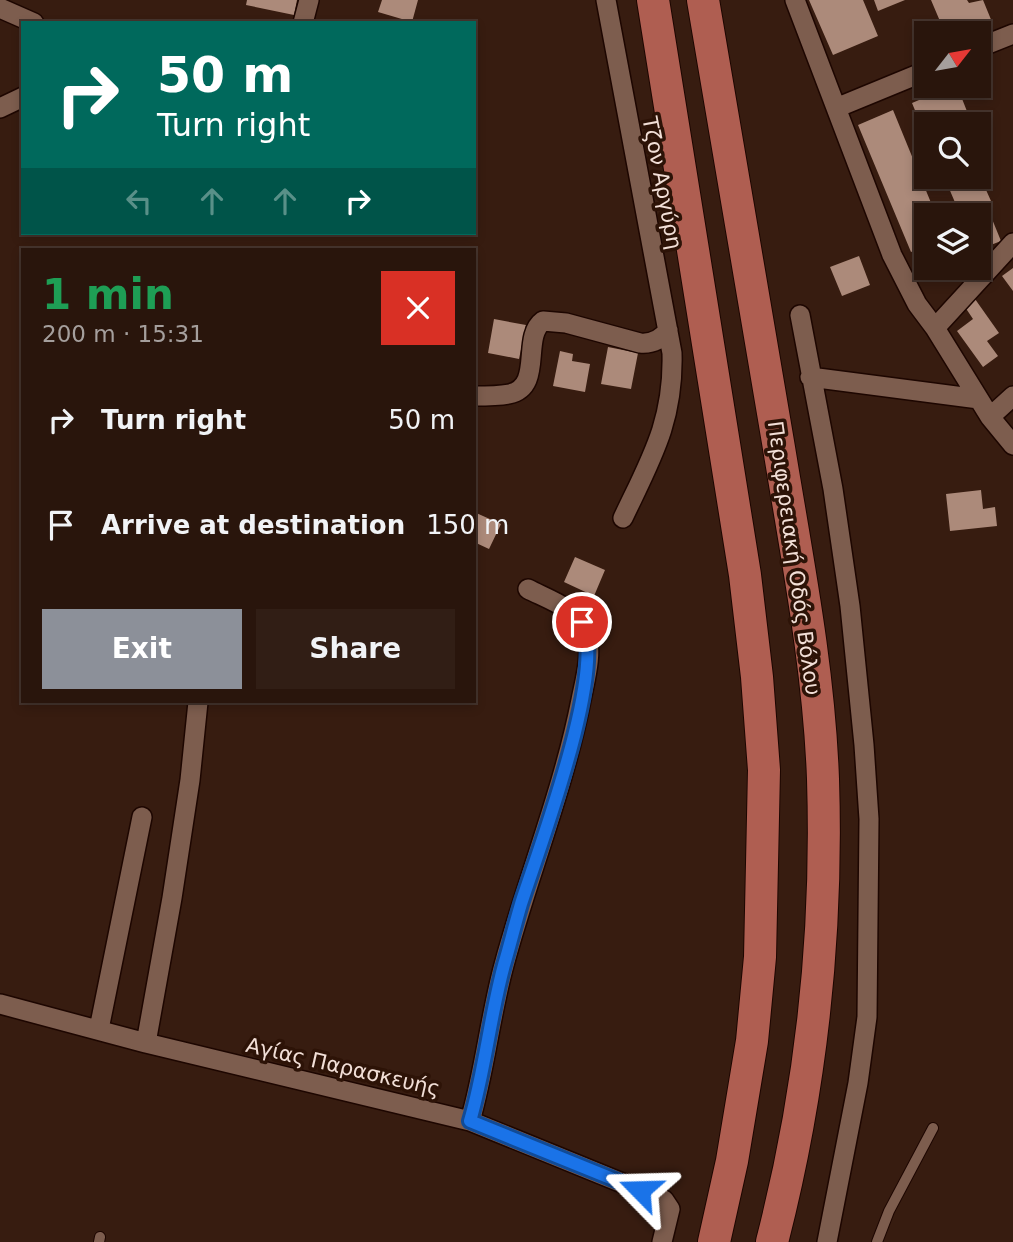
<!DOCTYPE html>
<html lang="en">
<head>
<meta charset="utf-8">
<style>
	:root { --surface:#29150c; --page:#311e15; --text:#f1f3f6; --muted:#a59f9d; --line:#45342d; --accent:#8c9099 }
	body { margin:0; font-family:"DejaVu Sans",sans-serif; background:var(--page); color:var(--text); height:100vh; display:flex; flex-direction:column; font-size:26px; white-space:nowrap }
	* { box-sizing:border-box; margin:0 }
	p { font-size:23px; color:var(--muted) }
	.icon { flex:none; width:38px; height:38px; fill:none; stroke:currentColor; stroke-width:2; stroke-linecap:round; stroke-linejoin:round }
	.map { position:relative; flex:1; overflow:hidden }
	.panel { position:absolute; left:21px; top:248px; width:455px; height:455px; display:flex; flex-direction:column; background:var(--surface); border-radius:0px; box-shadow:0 4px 10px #0003,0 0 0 2px var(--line) }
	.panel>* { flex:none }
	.top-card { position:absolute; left:21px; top:21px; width:455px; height:214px; border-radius:0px; box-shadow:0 4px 10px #0003,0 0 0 2px var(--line); background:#00695c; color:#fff; overflow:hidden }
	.needle { width:46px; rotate:59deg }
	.tools { position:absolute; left:914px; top:21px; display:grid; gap:14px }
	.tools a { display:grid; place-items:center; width:77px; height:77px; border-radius:0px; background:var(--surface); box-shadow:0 4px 10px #0003,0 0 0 2px var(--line); font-size:35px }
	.pin { position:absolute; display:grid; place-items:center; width:60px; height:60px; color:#fff; margin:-30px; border:4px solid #fff; border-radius:50%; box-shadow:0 2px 7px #0007 }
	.me { position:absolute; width:77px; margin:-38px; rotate:292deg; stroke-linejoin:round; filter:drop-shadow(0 0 5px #0008) }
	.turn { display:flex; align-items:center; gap:24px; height:147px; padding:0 21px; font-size:32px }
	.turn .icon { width:91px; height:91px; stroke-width:2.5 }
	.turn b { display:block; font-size:49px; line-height:60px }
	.lanes { display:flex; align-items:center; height:66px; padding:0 21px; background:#0003; justify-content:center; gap:35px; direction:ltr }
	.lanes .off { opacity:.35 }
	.round { display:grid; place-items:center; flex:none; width:74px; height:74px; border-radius:0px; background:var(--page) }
	.summary { display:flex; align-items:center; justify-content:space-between; height:119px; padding:0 21px }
	h1 { font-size:42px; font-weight:700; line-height:52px; color:#1e9e55 }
	.cta { display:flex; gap:14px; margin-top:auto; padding:14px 21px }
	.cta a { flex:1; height:80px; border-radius:0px; background:var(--accent); color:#fff; font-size:28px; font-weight:700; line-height:80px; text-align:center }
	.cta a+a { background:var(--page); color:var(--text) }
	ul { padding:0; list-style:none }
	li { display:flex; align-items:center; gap:21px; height:105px; padding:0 21px }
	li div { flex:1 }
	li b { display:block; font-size:26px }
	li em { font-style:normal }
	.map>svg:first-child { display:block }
	.building { fill:#ac8a7a }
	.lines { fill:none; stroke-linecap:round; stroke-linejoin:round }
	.lane-casing { stroke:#1d0600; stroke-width:12 }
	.street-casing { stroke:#1d0600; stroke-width:22 }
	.primary-casing { stroke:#1d0600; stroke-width:34 }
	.lane { stroke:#7d5d4e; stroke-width:10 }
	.street { stroke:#7d5d4e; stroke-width:19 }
	.primary { stroke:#af5e51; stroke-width:32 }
	.route-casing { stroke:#114b97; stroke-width:18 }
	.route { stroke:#1a73e8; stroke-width:12 }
	.labels { text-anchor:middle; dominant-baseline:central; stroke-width:7; stroke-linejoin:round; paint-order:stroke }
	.street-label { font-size:21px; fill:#f2dfd7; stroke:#2d1307 }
</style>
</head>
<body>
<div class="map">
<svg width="1013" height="1242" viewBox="0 0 1013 1242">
	<rect width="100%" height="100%" fill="#371c10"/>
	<path class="building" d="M247,0H297L294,15L246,5Z
		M382,0H418L412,22L378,12Z
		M809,0H863L878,36L833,55Z
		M874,0H905L878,11Z
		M931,0H967L969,3L983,0L992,22L966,33H945Z
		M952,86H957L972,124H926V137L912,103Z
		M893,110L936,215H926V246L911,252L858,125Z
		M978,172L991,201L960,214L948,186L969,177H978Z
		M992,219L1001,241L978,250V225Z
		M859,256L870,285L842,296L830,267Z
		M1013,268V291L1002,276Z
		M975,299L999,333L987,341L998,356L983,367L957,331L973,319L965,307Z
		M494,319L526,325L519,359L488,353Z
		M608,347L638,353L631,389L601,384Z
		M560,351L573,354L572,361L590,364L585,392L553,386Z
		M981,490L983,509L995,507L997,526L950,531L946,494Z
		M474,512L501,524L489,549L474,542Z
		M575,557L605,570L594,596L564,582Z"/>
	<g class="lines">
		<g class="lane-casing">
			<path id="lane" d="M99,1242L100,1237
				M877,1242L889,1211L933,1128"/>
		</g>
		<g class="street-casing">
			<path id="street" d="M606,0L672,353C674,421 651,459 623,518
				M795,0L892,255L917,304L935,328L990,417L1013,445
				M0,8L34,23
				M303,23L309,0
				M978,48L1013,34
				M0,108L23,97
				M836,108L926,71
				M800,315L833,489L850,606L864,745L869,819L867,1017L858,1083L827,1242
				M935,328L1013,243
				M810,377L979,399
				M474,396C485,396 498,396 509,394C544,387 521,337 543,321L566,323L640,343C652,344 661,340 668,330
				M990,417L1013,396
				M0,1004L146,1043L470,1121L664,1200L670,1209L662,1242
				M99,1029L142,817
				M146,1043L172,898L190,780L198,702
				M470,1121C485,1070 490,1016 504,965C528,876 563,791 581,700C585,680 593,653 586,632C579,609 547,599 528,589"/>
		</g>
		<g class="primary-casing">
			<path id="primary" d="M653,0L745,575L757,677L764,770L760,957L752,1041L732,1161L714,1242
				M703,0C728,149 754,299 779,448C797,558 819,668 823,779C828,936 811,1091 772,1242"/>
		</g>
		<use href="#lane" class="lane"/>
		<use href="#street" class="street"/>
		<use href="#primary" class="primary"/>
	</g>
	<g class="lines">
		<g class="route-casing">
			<path id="route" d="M582,622C607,670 539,848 521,904C515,924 510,945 504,965C490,1016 485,1070 470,1121L640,1190"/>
		</g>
		<use href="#route" class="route"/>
	</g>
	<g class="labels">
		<g class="street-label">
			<text transform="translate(662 183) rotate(79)">Τζον Αργύρη</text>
			<text transform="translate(794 558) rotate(82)">Περιφερειακή Οδός Βόλου</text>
			<text transform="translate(343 1067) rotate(13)">Αγίας Παρασκευής</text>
		</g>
	</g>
</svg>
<div class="tools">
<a><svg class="needle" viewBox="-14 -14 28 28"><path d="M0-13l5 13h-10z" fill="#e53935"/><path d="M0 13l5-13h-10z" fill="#a59f9d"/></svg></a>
<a><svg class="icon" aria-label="search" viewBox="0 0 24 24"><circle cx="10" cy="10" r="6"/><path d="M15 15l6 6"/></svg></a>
<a><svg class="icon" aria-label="layers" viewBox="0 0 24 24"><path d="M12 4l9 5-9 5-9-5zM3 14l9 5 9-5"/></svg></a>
</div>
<div class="pin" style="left:582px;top:622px;background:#d93025"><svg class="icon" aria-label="arrive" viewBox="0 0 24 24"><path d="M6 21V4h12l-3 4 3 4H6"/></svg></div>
<svg class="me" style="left:640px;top:1190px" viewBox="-20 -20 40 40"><path d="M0-17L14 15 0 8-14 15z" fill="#1a73e8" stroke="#fff" stroke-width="4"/></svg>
<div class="top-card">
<div class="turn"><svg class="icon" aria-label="right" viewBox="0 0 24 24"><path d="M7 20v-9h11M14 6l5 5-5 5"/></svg><div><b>50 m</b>Turn right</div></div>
<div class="lanes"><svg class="icon off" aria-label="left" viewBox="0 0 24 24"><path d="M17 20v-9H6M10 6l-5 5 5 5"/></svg><svg class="icon off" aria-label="ahead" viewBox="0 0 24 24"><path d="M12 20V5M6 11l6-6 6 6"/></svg><svg class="icon off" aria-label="ahead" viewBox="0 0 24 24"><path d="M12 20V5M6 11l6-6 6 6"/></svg><svg class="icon" aria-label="right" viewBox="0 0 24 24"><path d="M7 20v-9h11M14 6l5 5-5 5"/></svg></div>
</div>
<section class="panel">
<div class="summary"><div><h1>1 min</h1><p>200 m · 15:31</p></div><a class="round" style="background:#d93025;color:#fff"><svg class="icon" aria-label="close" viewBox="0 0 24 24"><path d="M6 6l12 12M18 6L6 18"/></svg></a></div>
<ul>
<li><svg class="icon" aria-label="right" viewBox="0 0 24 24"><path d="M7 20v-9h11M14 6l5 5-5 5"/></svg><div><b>Turn right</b></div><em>50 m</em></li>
<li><svg class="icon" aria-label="arrive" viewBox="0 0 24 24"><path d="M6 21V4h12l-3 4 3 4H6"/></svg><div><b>Arrive at destination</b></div><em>150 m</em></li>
</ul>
<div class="cta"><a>Exit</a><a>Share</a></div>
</section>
</div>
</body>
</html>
